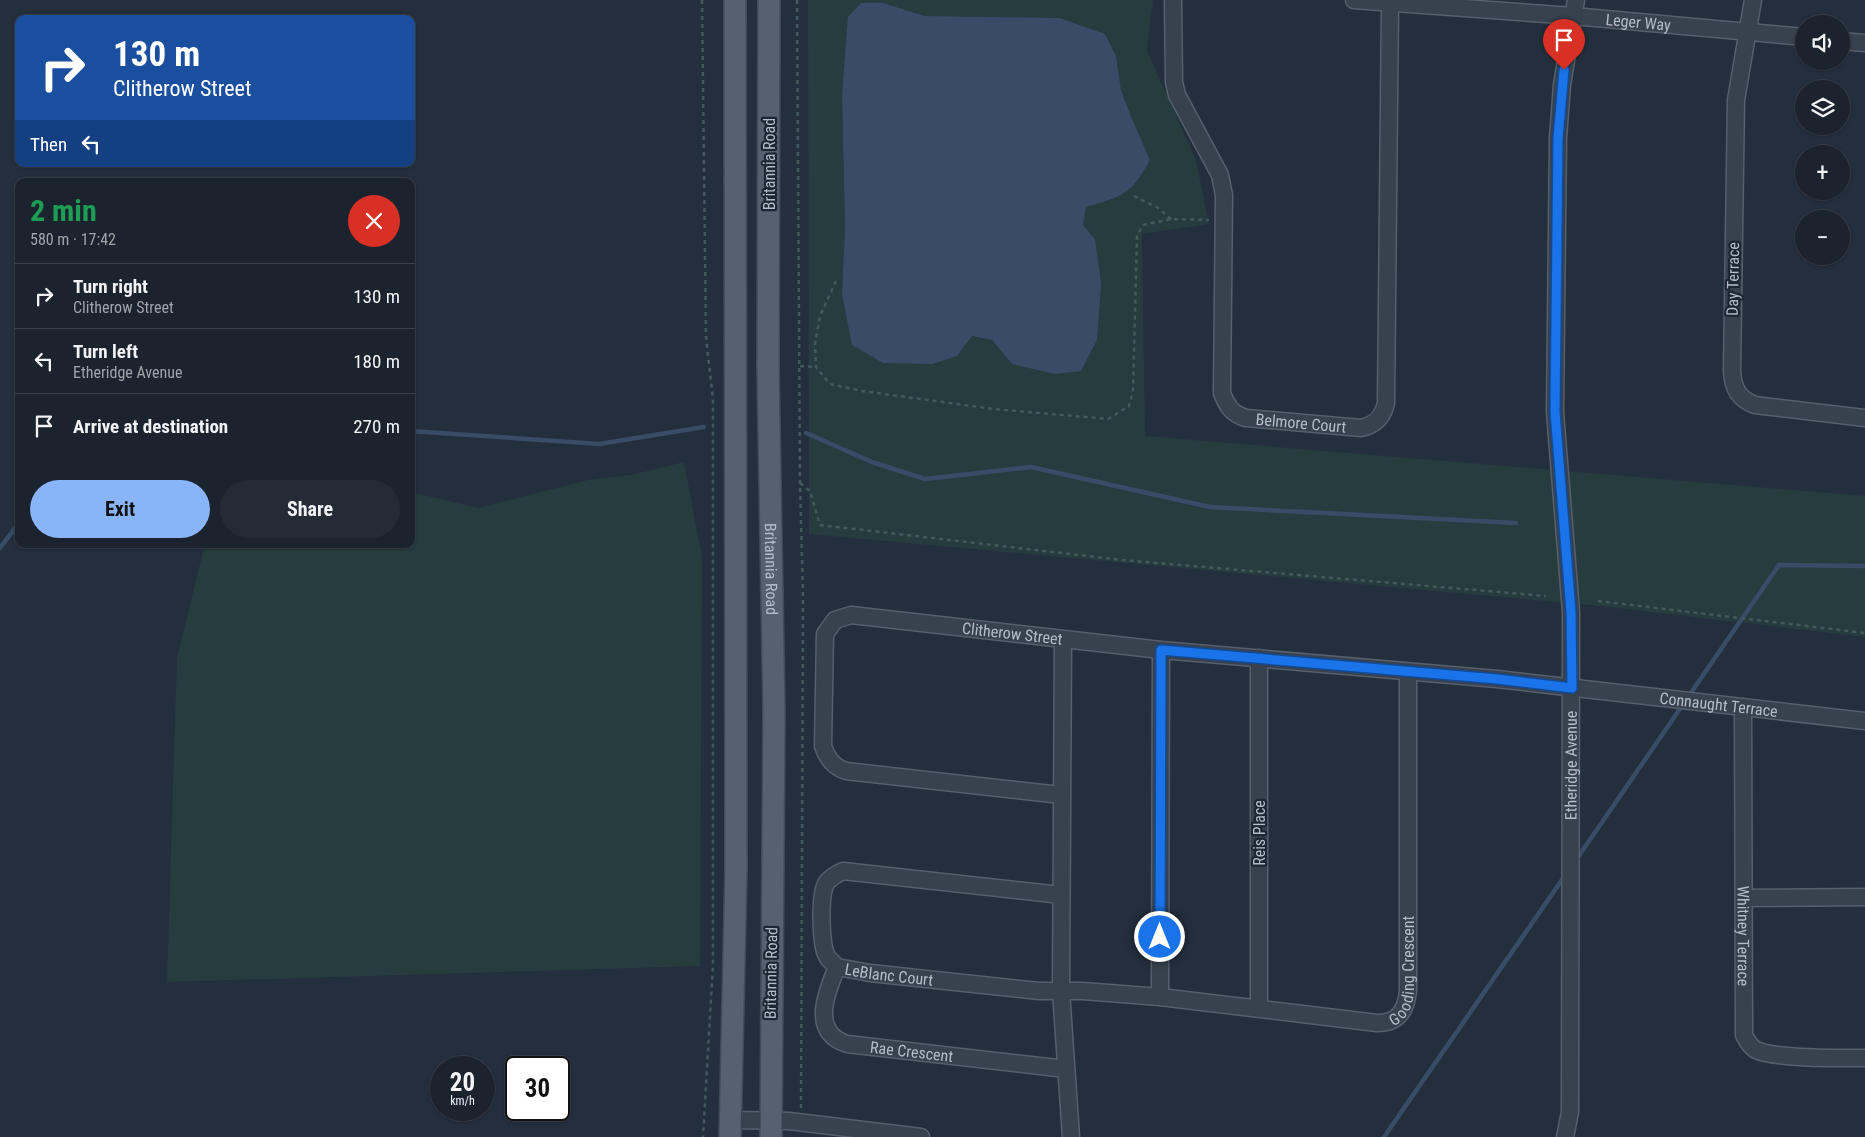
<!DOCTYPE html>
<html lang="en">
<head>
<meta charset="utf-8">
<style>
	:root { --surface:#1b232e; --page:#242b36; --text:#f1f3f6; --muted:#a0a4aa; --line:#39404a; --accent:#8ab4f8 }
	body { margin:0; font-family:"Roboto Condensed",sans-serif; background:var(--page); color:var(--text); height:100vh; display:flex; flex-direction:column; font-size:19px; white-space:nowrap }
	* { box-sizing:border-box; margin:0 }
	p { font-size:16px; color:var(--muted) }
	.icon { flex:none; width:28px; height:28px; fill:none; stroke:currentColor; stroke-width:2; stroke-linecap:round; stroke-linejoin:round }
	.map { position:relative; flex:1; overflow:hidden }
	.drawer { position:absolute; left:15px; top:178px; width:400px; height:370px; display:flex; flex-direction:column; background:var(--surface); border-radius:10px; box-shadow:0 1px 4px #0004,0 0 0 1px var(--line) }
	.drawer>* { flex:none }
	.banner { position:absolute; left:15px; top:15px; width:400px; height:152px; border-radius:10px; box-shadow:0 1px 4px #0004,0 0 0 1px var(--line); background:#1a4fa0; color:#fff; overflow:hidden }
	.fabs { position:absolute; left:1795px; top:15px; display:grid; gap:10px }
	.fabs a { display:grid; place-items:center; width:55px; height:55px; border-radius:50%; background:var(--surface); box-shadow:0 1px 4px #0004,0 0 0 1px var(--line); font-size:25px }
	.speed { position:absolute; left:430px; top:1056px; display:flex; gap:10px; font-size:25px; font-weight:700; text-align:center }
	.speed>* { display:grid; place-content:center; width:65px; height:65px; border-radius:50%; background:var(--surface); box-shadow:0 1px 4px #0004,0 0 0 1px var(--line); line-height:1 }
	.speed small { font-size:12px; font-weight:400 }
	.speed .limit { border:2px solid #111; border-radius:8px; background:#fff; color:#111 }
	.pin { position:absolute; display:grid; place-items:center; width:42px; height:42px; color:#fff; margin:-51px -21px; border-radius:50% 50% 50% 0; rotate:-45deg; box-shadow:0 0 5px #0007 }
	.pin .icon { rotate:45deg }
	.me { position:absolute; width:55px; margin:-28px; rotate:0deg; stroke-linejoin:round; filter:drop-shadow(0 0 4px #0008) }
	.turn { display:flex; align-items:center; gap:18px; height:105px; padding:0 15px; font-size:22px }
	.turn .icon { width:65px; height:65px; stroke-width:2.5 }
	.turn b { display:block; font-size:35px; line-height:42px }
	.then { display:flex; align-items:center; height:48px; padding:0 15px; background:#0003; gap:10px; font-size:19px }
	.round { display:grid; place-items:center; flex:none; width:52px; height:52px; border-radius:26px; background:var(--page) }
	.summary { display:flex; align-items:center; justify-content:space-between; height:85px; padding:0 15px }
	h1 { font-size:30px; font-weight:700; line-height:38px; color:#1e9e55 }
	.cta { display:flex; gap:10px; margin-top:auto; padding:10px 15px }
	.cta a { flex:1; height:58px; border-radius:30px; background:var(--accent); color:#111; font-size:20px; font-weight:700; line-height:58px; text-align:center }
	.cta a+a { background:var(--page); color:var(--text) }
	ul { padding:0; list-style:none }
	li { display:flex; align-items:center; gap:15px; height:65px; padding:0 15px; border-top:1px solid var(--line) }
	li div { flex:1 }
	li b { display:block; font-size:19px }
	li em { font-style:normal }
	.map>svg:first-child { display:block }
	.green { fill:#263c3f; fill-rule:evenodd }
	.water { fill:#394c67 }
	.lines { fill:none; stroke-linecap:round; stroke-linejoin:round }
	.stream { stroke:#394c67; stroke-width:4.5 }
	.minor-casing { stroke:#565f6c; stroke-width:19 }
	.major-casing { stroke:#414a57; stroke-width:24 }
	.path { stroke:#44595c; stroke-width:2.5; stroke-dasharray:4 4; stroke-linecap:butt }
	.minor { stroke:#38414e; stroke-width:16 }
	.major { stroke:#56606e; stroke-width:21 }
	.route-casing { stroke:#114b97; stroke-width:12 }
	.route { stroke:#1a73e8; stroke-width:9 }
	.labels { text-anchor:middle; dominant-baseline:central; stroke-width:4.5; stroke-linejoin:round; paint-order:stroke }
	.street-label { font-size:16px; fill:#b4bcc9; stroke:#1d2633 }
</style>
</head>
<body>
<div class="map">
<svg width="1865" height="1137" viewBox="0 0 1865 1137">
	<rect width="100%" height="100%" fill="#242f3e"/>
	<path class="green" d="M808,0H1153L1147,51L1196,160L1209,224L1142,234L1145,436L1865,496V637L1600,606L809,534ZM883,3L925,16L1060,18L1105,34L1116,56L1121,90L1130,114L1150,160C1133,192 1122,199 1086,206L1083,225L1095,239L1012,364L992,340L972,336L957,356L842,294L845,227L842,96Z
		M684,462L702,557L700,966L167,982L177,657L205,544H411V492L478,508L588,480L631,475Z"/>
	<path class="water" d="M861,3H883L925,16L1060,18L1105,34L1116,56L1121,90L1130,114L1150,160C1132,194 1122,197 1086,207L1083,225L1095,239L1101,283L1097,340L1081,371L1055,374L1012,364L992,340L972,336L957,356L932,364L883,363L852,345L842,294L845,227L842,96L848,17Z"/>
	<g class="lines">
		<path class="stream" d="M411,431L599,444L704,427
			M806,433L872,462L925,479L1031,467L1210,507L1516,523
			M0,548L19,523
			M1688,697L1779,565L1865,566
			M1576,860L1684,703
			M1384,1137L1566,874"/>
		<g class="minor-casing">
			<g id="minor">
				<path id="s1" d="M1173,0L1174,82L1177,95L1220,175L1224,195L1222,393C1227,406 1232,414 1246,418L1361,428C1375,425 1383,417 1386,403L1390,4"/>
				<path id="s2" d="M1354,0L1573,16L1804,37"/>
				<path d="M1753,0L1736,100L1732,371C1733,389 1739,399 1755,405L1865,418"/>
				<path d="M1841,41L1865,43"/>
				<path d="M1063,640L1061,991L1071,1137"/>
				<path id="s3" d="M1743,707L1744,1035C1747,1041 1751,1047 1756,1050C1776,1059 1841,1058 1865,1058"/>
				<path id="s4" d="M1061,795L846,771C833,767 827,758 823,746L825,634L835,620L851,615L1161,650L1497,679L1865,721"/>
				<path id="s5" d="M1061,895L843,871C837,874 832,876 827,882C819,893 821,937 825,952L828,958L837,967L870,973L1039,991H1083L1160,997L1377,1023C1398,1023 1406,1011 1408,991V672"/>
				<path d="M1744,898L1865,897"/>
				<path id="s6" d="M837,967C826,993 810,1032 847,1044L1066,1069"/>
				<path d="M1160,997L1161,650"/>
				<path d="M1259,1008V658"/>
				<path d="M731,1120L789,1121L921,1137"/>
				<path id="s7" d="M1565,1137L1570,1112L1571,612L1555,412L1558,138L1562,85L1576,0"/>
			</g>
		</g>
		<g class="major-casing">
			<g id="major">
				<path id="s8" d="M769,0L768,367L774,711L771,1137"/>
				<path d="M730,1137L736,869L735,0"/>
			</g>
		</g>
		<path class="path" d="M702,0L706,337L713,399V965L703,1137
			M797,0L800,483L803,595L801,1108
			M1134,196L1158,208L1171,219
			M836,281L820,316L815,344L816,367L830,384L862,391L994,409L1108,419L1129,406L1133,391L1137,236L1143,225L1171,219L1209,220
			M800,366L816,367
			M800,483L810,491L820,525L1122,560L1546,596
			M1598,601L1865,633"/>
		<use href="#minor" class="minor"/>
		<use href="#major" class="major"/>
	</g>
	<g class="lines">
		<g class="route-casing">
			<path id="route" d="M1160,937L1161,650L1497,679L1572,688L1571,612L1555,412L1558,138L1564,70"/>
		</g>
		<use href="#route" class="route"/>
	</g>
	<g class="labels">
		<g class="street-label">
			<text stroke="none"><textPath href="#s2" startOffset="285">Leger Way</textPath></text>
			<text transform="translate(769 164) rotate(-90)">Britannia Road</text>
			<text transform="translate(1733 279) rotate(-89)">Day Terrace</text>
			<text stroke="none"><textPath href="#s1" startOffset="496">Belmore Court</textPath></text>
			<text stroke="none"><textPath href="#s8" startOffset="569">Britannia Road</textPath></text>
			<text stroke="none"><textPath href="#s4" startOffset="560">Clitherow Street</textPath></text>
			<text stroke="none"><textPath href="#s4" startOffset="1270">Connaught Terrace</textPath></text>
			<text stroke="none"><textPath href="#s7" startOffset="372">Etheridge Avenue</textPath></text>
			<text transform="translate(1259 833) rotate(-90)">Reis Place</text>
			<text stroke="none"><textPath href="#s3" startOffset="229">Whitney Terrace</textPath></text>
			<text stroke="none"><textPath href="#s5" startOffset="942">Gooding Crescent</textPath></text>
			<text transform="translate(771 973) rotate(-89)">Britannia Road</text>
			<text stroke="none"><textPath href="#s5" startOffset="382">LeBlanc Court</textPath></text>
			<text stroke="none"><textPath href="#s6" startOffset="155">Rae Crescent</textPath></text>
		</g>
	</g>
</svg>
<div class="fabs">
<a><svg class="icon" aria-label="sound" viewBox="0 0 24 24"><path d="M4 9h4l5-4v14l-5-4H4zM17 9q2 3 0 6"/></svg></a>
<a><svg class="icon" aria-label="layers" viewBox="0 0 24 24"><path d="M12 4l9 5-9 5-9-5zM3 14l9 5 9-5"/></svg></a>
<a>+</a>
<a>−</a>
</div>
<div class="speed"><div>20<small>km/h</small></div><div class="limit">30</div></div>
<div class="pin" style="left:1564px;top:70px;background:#d93025"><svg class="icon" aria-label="arrive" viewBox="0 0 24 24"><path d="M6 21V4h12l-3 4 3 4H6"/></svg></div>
<svg class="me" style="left:1160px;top:937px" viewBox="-20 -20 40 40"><circle r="17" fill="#1a73e8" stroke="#fff" stroke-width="3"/><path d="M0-11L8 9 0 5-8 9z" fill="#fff"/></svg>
<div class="banner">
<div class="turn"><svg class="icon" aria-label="right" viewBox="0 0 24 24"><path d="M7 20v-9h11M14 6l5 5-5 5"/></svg><div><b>130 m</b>Clitherow Street</div></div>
<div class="then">Then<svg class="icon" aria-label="left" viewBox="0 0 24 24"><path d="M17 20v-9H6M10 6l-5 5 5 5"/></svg></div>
</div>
<section class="drawer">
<div class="summary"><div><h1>2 min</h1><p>580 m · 17:42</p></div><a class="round" style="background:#d93025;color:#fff"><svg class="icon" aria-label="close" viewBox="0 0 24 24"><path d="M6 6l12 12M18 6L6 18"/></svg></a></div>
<ul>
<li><svg class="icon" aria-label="right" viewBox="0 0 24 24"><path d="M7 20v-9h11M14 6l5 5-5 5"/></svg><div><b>Turn right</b><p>Clitherow Street</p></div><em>130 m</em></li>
<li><svg class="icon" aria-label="left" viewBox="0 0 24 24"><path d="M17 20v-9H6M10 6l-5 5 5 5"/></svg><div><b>Turn left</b><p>Etheridge Avenue</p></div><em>180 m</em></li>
<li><svg class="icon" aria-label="arrive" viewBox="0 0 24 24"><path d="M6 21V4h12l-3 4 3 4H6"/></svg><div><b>Arrive at destination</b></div><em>270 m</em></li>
</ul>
<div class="cta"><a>Exit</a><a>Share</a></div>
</section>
</div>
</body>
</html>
